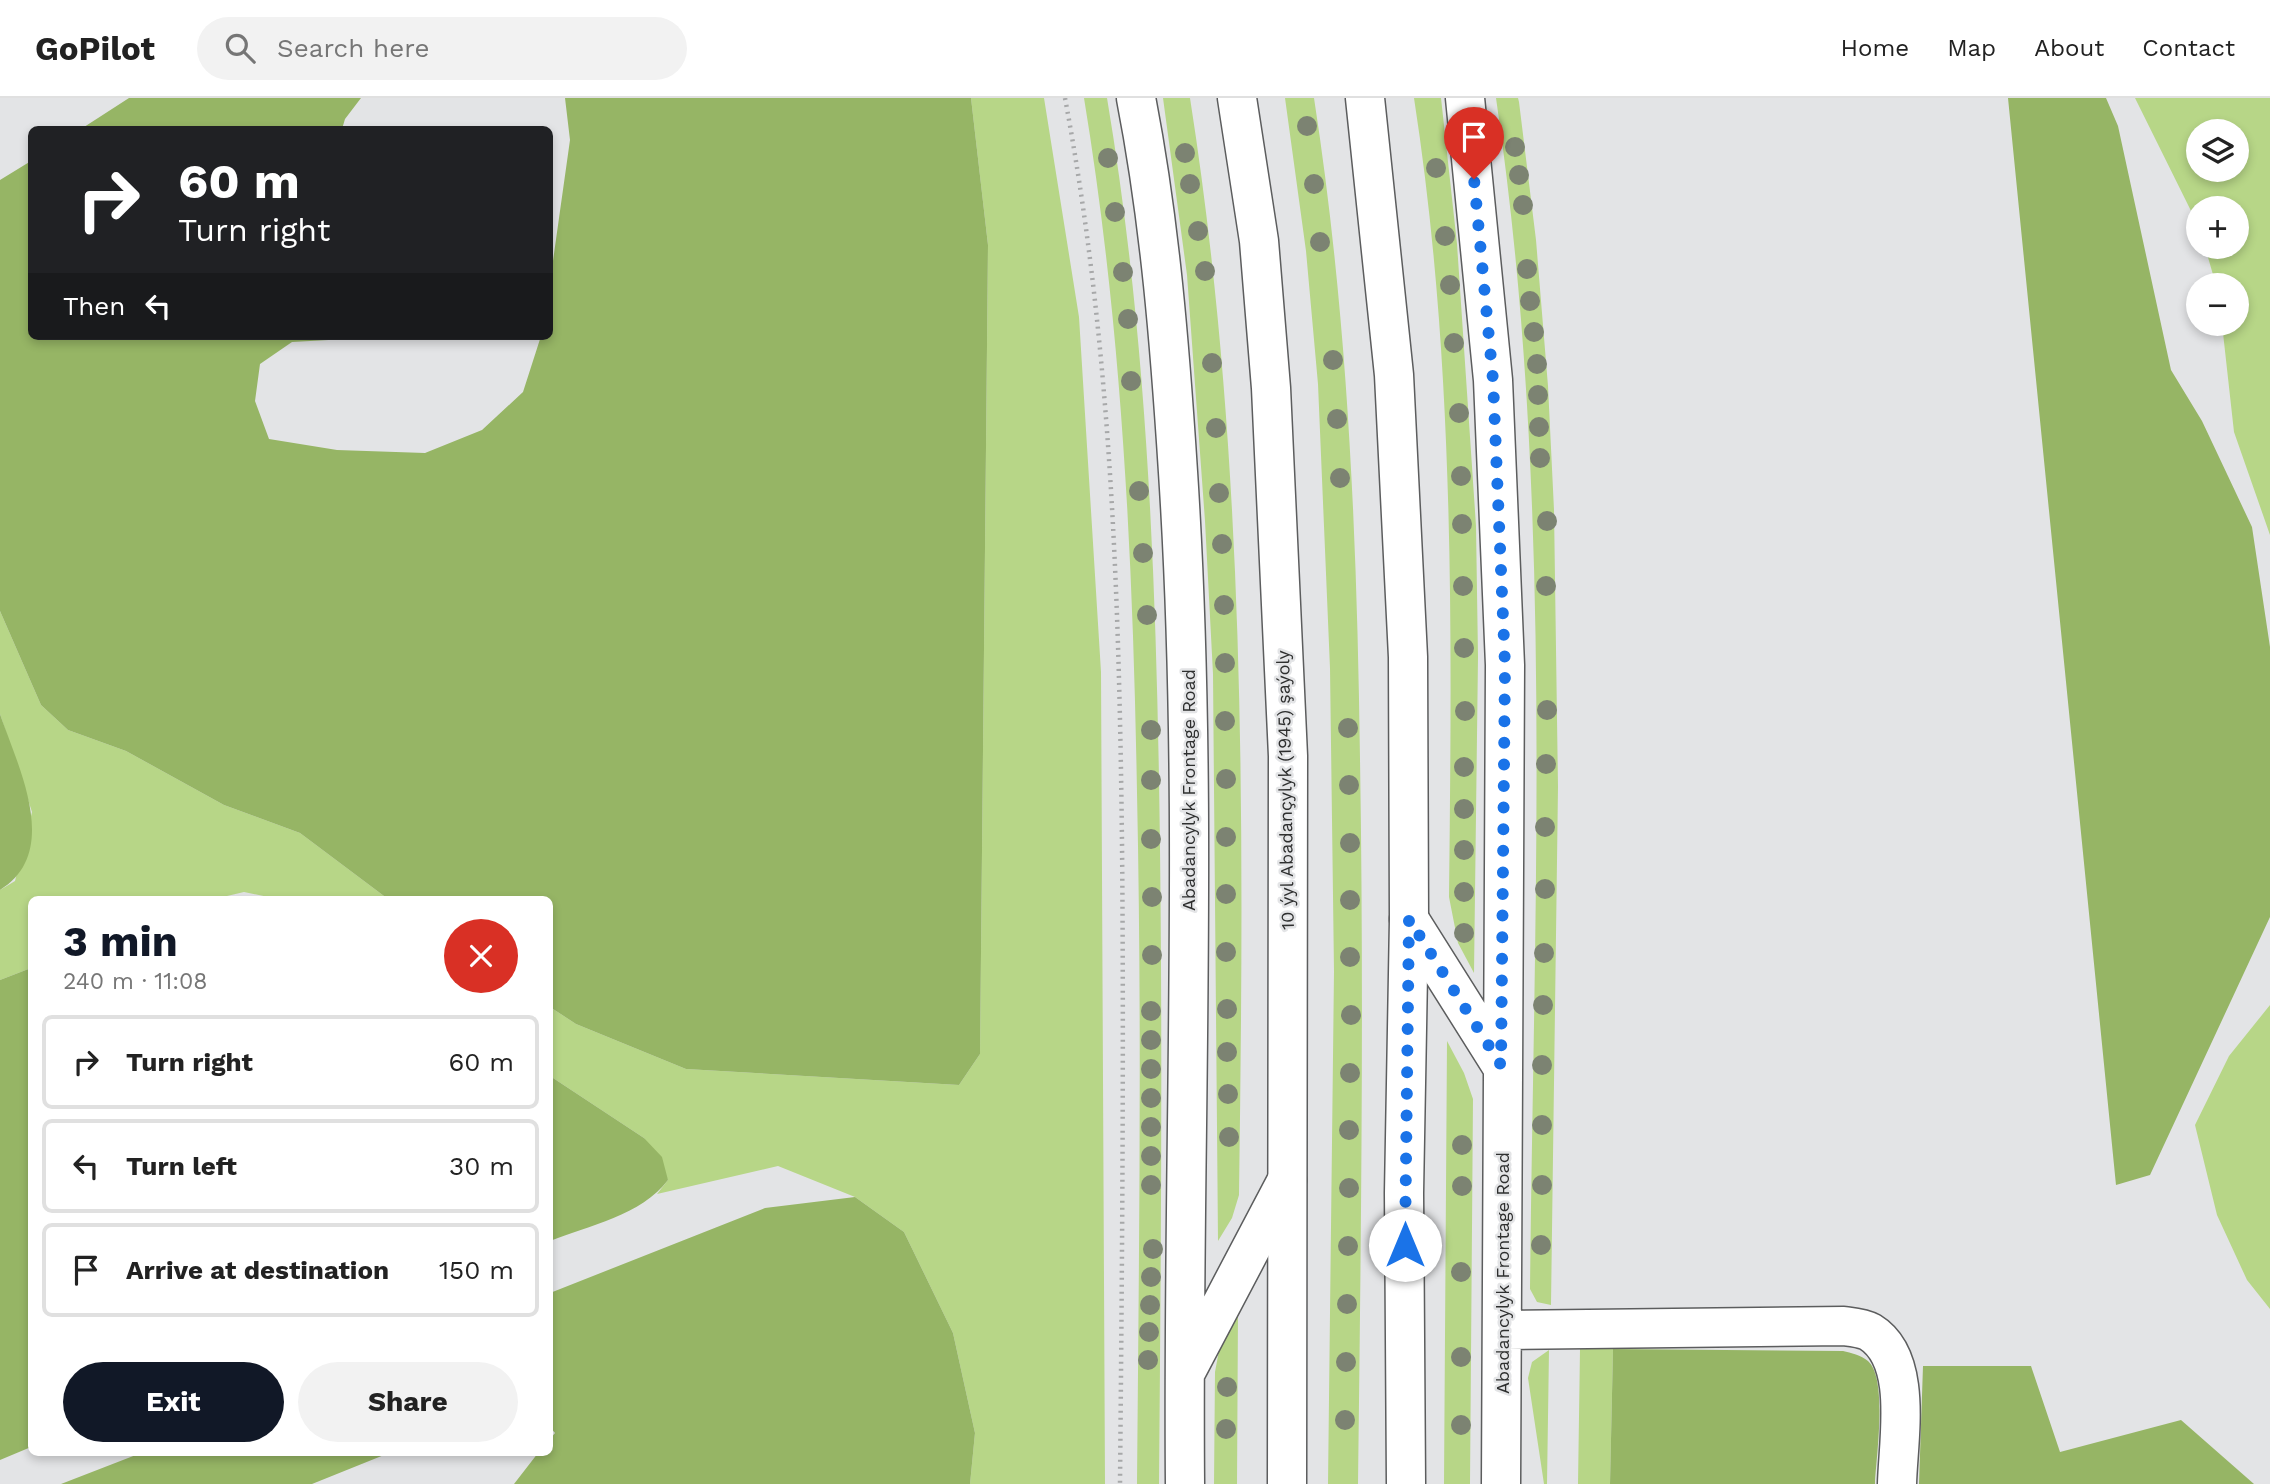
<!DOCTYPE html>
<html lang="en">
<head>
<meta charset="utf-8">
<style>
	:root { --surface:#fff; --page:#f2f2f2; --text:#222; --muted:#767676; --line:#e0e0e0; --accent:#111827 }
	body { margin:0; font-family:"Work Sans",sans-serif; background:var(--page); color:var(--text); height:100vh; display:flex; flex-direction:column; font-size:26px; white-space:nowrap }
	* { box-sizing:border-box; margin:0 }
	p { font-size:23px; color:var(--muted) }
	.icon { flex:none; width:38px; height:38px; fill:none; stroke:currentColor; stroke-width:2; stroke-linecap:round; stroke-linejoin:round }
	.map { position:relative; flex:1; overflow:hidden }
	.side { position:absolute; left:28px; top:798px; width:525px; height:560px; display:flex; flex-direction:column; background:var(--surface); border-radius:10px; box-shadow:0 4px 10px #0003 }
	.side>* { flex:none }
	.hud { position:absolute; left:28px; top:28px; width:525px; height:214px; border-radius:10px; box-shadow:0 4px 10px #0003; background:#202124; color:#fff; overflow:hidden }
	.fabs { position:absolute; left:2186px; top:21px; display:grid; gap:14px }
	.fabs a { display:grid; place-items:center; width:63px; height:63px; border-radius:50%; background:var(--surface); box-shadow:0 4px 10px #0003; font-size:35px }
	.pin { position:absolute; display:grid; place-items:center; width:60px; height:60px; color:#fff; margin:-72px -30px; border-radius:50% 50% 50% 0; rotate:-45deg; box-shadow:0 0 7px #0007 }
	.pin .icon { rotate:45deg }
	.me { position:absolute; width:77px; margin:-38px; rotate:0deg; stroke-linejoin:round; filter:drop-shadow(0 0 5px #0008) }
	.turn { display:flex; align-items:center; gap:24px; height:147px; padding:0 35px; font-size:32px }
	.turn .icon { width:91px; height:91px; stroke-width:2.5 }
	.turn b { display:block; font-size:49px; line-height:60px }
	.then { display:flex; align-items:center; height:66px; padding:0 35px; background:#0003; gap:14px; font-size:26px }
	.round { display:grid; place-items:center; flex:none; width:74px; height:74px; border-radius:37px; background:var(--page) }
	.head { display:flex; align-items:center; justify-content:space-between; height:119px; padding:0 35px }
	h1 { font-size:42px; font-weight:700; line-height:52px; color:var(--accent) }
	.action { display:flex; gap:14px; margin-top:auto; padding:14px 35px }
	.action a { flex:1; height:80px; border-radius:42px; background:var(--accent); color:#fff; font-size:28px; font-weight:700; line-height:80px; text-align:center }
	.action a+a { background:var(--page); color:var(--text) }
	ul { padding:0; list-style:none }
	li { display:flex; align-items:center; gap:21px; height:94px; margin:0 14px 10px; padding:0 21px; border:4px solid var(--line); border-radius:10px }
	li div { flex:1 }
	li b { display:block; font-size:26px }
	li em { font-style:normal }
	header { display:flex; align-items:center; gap:42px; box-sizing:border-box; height:98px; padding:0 35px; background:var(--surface); border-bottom:2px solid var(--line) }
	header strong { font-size:33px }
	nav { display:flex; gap:38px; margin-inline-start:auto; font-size:24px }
	.search { width:490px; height:63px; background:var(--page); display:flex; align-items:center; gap:18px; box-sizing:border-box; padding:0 24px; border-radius:38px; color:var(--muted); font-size:26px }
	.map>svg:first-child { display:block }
	.green { fill:#b7d687; fill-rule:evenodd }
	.forest { fill:#96b565 }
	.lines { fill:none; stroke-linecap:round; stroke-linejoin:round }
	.minor-casing { stroke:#5c5d5e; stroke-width:41 }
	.major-casing { stroke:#5c5d5e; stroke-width:41 }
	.path { stroke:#a7a8a9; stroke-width:4.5; stroke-dasharray:2 5; stroke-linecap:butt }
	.minor { stroke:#fff; stroke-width:38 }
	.major { stroke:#fff; stroke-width:38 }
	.tree { fill:#7c8372 }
	.route { stroke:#1a73e8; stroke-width:12; stroke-dasharray:0 21.6 }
	.labels { text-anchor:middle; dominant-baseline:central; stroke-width:5; stroke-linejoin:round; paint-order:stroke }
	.street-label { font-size:18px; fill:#2e2f2f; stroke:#e3e4e6 }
</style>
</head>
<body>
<header>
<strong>GoPilot</strong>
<div class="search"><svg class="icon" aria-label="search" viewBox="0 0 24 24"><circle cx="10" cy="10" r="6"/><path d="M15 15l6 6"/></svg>Search here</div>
<nav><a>Home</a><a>Map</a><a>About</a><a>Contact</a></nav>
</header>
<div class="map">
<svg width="2270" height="1386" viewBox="0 0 2270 1386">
	<rect width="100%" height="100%" fill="#e3e4e6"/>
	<path class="green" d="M971,0H1044L1079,219L1101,574L1105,1386H970L975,1335L953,1235L904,1134L855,1099L778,1068L657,1096L668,1082L644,1040L550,978V909L576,926L686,971L959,987L980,956L988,147Z
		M1084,0H1107C1145,225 1155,453 1159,681C1163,916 1161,1151 1159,1386H1137C1139,1156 1142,925 1137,695C1133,462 1122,230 1084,0Z
		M1163,0H1190C1247,362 1244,731 1239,1097L1232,1120L1218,1143L1213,576L1205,423L1187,177Z
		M1285,0H1314C1348,219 1357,439 1360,661C1364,902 1361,1144 1358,1386H1328L1334,873L1330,570L1318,286L1306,153Z
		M1414,0H1441L1457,146L1476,428L1478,559L1474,875L1458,845L1449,799C1452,532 1455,264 1414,0Z
		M1496,0H1518L1519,4L1536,142L1548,288L1554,412L1558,689L1551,1207L1537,1204L1530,1191C1534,794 1554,393 1496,0Z
		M2135,0H2270V437L2234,334L2222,226H2236V187H2216L2205,149H2236V110H2198V127ZM2198,33H2236V72H2198Z
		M0,513L41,607L68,632L126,653L224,707L300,735L388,801H278L244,794L210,802H32L31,870L0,882V792L15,783L32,714L0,616Z
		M2270,907V1211L2247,1182L2217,1117L2195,1027L2229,958Z
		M1447,943L1464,975L1473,1001L1470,1386H1444Z
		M1238,1213L1237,1386H1214L1215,1274L1220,1247Z
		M1580,1251H1613L1610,1386H1578Z
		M1549,1252L1547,1386H1544L1528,1280L1532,1264Z"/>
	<path class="forest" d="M129,0H361L345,21L342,31H81Z
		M565,0H971L988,147L980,956L959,987L686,971L576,926L550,909V802L388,801L300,735L224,707L126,653L68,632L41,607L0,513V82L31,63L32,238H368L365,240L292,244L260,266L255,303L269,341L337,352L425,355L482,332L523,294L541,238H550V184L570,42Z
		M2008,0H2106L2118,28L2171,272L2202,323L2252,429L2270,549V819L2150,1077L2116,1087Z
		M0,616C18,669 62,754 0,792Z
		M31,870V1349L0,1362V882Z
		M550,978L644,1040L662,1059L668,1082C642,1117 588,1128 550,1143Z
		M855,1099L904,1134L953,1235L975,1335L970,1386H514L538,1355L550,1354V1341L555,1335L550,1329V1195L765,1110Z
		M1613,1251L1843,1253C1851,1255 1861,1257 1868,1263C1888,1281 1876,1359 1875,1386H1610Z
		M1923,1268H2031L2060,1354L2181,1322L2254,1386H1919Z
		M141,1355V1354L389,1355L312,1386H61Z"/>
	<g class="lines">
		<g class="minor-casing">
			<path id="minor" d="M1136,0C1160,123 1170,249 1178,374C1200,711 1182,1049 1185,1386
				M1465,0L1493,282L1505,567L1501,1386
				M1409,821L1501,967
				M1503,1232L1844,1228C1852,1229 1863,1230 1870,1234C1914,1261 1898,1342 1897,1386
				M1187,1272L1287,1082"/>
		</g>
		<g class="major-casing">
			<path id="major" d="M1237,0L1259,143L1271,290L1288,658L1287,1386
				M1365,0L1394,277L1408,559L1409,821L1404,1095L1406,1386"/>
		</g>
		<path class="path" d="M1065,0C1111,246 1119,494 1122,744C1124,958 1122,1172 1120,1386"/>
		<use href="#minor" class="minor"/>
		<use href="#major" class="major"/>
	</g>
	<g class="tree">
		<circle cx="1307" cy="28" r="10"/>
		<circle cx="1515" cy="49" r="10"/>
		<circle cx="1185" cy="55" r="10"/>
		<circle cx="1108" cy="60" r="10"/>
		<circle cx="1436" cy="70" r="10"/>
		<circle cx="1519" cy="77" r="10"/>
		<circle cx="1190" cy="86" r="10"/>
		<circle cx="1314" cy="86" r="10"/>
		<circle cx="1523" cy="107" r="10"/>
		<circle cx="1115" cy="114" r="10"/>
		<circle cx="1198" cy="133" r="10"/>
		<circle cx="1445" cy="138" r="10"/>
		<circle cx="1320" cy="144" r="10"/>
		<circle cx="1527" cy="171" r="10"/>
		<circle cx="1205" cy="173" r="10"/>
		<circle cx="1123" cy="174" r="10"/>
		<circle cx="1450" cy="187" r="10"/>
		<circle cx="1530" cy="203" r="10"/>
		<circle cx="1128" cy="221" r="10"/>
		<circle cx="1534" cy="234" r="10"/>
		<circle cx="1454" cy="245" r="10"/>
		<circle cx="1333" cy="262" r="10"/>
		<circle cx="1212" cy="265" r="10"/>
		<circle cx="1537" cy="266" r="10"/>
		<circle cx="1131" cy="283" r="10"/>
		<circle cx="1538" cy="297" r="10"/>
		<circle cx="1459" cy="315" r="10"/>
		<circle cx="1337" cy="321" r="10"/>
		<circle cx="1539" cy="329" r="10"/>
		<circle cx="1216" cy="330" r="10"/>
		<circle cx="1540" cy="360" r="10"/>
		<circle cx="1461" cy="378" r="10"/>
		<circle cx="1340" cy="380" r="10"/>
		<circle cx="1139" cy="393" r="10"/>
		<circle cx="1219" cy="395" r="10"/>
		<circle cx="1547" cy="423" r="10"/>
		<circle cx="1462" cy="426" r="10"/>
		<circle cx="1222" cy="446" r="10"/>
		<circle cx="1143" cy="455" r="10"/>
		<circle cx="1463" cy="488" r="10"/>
		<circle cx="1546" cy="488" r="10"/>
		<circle cx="1224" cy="507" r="10"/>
		<circle cx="1147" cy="517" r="10"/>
		<circle cx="1464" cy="550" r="10"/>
		<circle cx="1225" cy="565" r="10"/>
		<circle cx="1547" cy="612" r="10"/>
		<circle cx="1465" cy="613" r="10"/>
		<circle cx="1225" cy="623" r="10"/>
		<circle cx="1348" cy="630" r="10"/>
		<circle cx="1151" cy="632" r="10"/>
		<circle cx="1546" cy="666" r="10"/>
		<circle cx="1464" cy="669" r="10"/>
		<circle cx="1226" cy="681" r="10"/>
		<circle cx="1151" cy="682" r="10"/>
		<circle cx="1349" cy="687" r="10"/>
		<circle cx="1464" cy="711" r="10"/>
		<circle cx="1545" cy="729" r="10"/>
		<circle cx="1226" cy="739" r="10"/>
		<circle cx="1151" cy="741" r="10"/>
		<circle cx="1350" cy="745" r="10"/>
		<circle cx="1464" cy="752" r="10"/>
		<circle cx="1545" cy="791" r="10"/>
		<circle cx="1464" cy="794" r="10"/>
		<circle cx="1226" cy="796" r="10"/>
		<circle cx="1152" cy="799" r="10"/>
		<circle cx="1350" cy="802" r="10"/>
		<circle cx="1464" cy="835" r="10"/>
		<circle cx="1226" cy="854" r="10"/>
		<circle cx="1544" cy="855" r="10"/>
		<circle cx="1152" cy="857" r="10"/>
		<circle cx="1350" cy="859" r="10"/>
		<circle cx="1543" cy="907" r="10"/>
		<circle cx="1227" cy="911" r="10"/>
		<circle cx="1151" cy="913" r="10"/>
		<circle cx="1351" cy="917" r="10"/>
		<circle cx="1151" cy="942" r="10"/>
		<circle cx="1227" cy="954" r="10"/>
		<circle cx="1542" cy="967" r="10"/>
		<circle cx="1151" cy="971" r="10"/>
		<circle cx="1350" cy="975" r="10"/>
		<circle cx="1228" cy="996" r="10"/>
		<circle cx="1151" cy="1000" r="10"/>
		<circle cx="1542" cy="1027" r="10"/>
		<circle cx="1151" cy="1029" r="10"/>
		<circle cx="1349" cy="1032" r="10"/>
		<circle cx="1229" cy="1039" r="10"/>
		<circle cx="1462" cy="1047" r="10"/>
		<circle cx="1151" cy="1058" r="10"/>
		<circle cx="1151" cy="1087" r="10"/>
		<circle cx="1542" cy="1087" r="10"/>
		<circle cx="1462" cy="1088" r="10"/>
		<circle cx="1349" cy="1090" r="10"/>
		<circle cx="1541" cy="1147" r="10"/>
		<circle cx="1348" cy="1148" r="10"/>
		<circle cx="1153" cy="1151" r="10"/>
		<circle cx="1461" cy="1174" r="10"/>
		<circle cx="1151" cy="1179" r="10"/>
		<circle cx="1347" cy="1206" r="10"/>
		<circle cx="1150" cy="1207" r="10"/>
		<circle cx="1149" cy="1234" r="10"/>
		<circle cx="1461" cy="1259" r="10"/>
		<circle cx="1148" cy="1262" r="10"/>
		<circle cx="1346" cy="1264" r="10"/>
		<circle cx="1227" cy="1289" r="10"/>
		<circle cx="1345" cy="1322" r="10"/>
		<circle cx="1461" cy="1327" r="10"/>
		<circle cx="1226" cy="1331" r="10"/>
	</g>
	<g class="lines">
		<path class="route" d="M1405,1147L1409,821L1501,967L1505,567L1493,282L1474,81"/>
	</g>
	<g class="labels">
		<g class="street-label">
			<text transform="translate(1188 692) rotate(-90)">Abadancylyk Frontage Road</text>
			<text transform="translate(1285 692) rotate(-91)">10 ýyl Abadançylyk (1945) şaýoly</text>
			<text transform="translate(1502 1175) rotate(-90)">Abadancylyk Frontage Road</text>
		</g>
	</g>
</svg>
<div class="fabs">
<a><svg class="icon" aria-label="layers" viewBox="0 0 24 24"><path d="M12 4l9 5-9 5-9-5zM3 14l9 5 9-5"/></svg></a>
<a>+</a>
<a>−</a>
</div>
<div class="pin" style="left:1474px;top:81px;background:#d93025"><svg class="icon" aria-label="arrive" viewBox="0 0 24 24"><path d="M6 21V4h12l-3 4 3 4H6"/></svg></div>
<svg class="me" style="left:1405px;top:1147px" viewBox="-20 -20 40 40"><circle r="19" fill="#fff"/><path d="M0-13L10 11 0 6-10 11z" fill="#1a73e8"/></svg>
<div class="hud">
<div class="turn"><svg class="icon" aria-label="right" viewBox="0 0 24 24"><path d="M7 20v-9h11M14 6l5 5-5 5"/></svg><div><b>60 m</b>Turn right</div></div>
<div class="then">Then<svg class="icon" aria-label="left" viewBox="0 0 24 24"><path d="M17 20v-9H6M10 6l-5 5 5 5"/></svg></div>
</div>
<section class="side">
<div class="head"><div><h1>3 min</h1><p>240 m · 11:08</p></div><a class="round" style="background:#d93025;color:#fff"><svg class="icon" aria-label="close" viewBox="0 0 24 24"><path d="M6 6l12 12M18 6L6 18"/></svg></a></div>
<ul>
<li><svg class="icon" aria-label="right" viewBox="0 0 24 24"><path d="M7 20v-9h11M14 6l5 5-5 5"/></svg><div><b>Turn right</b></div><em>60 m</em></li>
<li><svg class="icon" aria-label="left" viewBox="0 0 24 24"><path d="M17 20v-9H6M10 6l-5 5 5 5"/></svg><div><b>Turn left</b></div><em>30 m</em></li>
<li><svg class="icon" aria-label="arrive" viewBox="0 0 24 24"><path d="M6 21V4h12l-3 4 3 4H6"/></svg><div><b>Arrive at destination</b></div><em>150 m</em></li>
</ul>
<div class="action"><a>Exit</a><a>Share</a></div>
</section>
</div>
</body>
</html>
